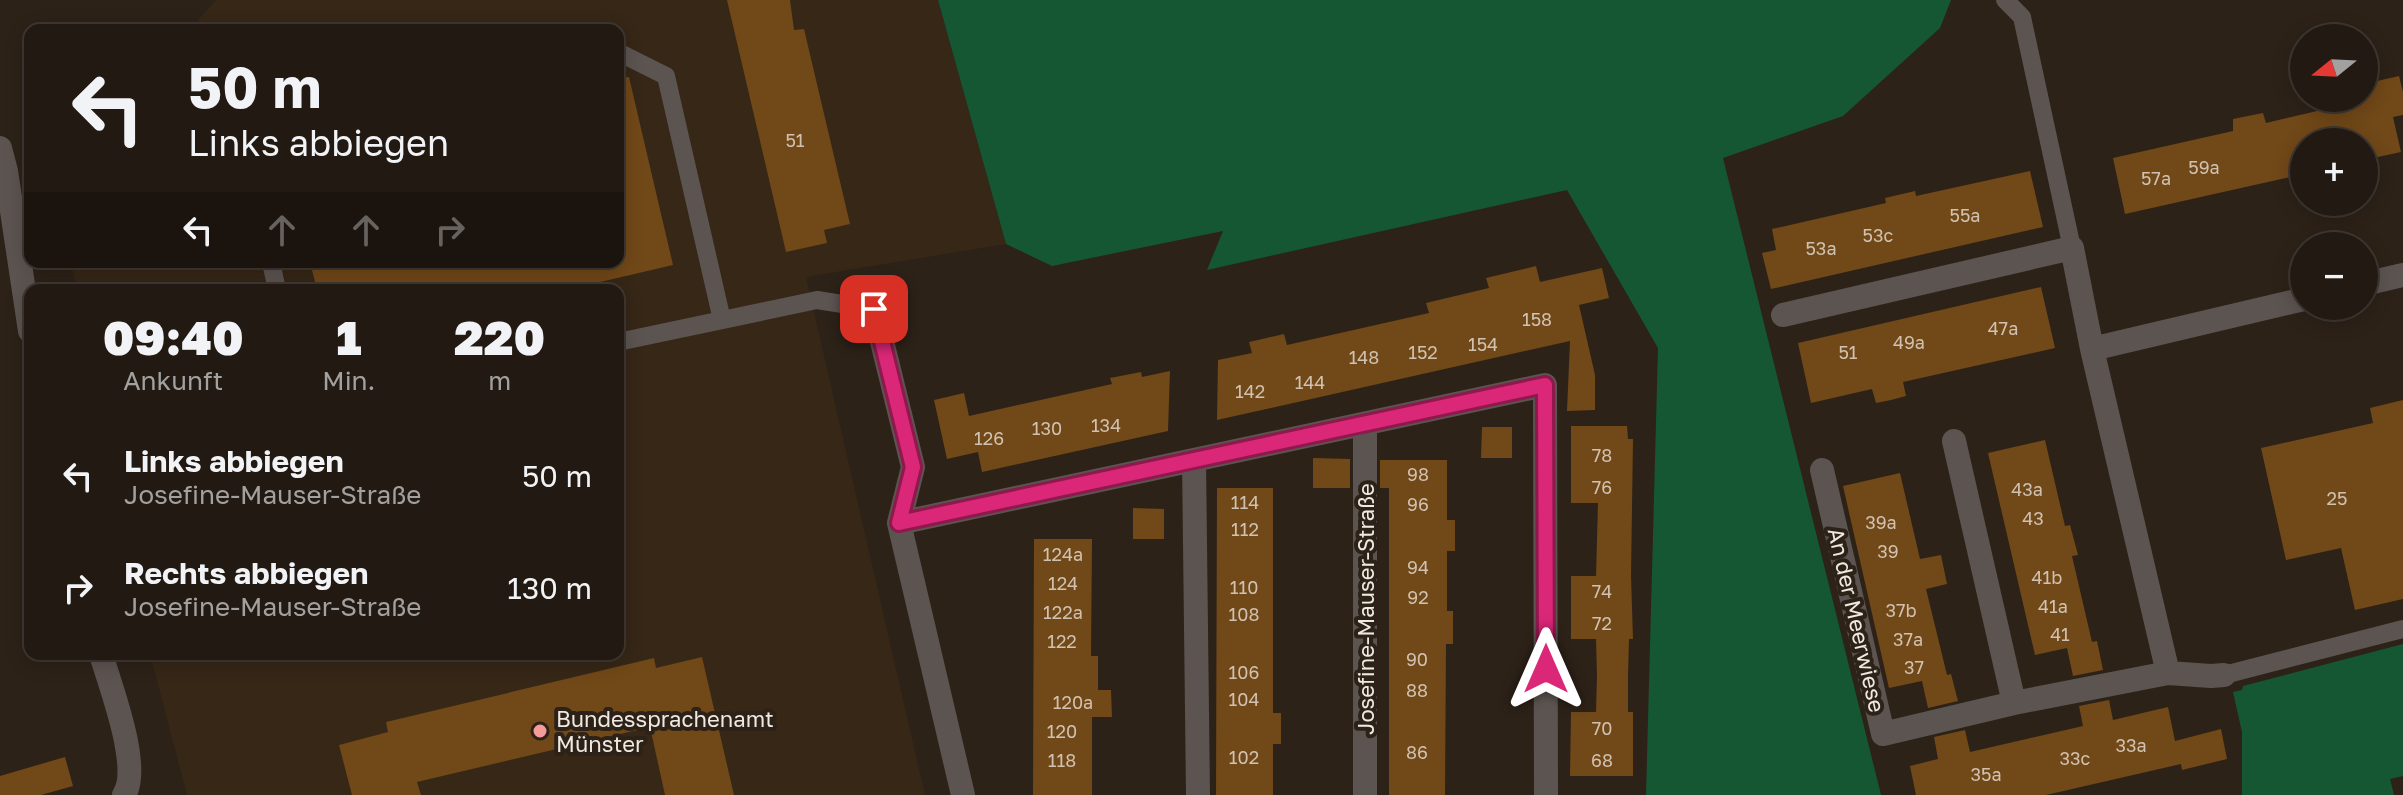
<!DOCTYPE html>
<html lang="de">
<head>
<meta charset="utf-8">
<style>
	:root { --surface:#221a12; --page:#2a231b; --text:#f1f3f6; --muted:#a2a19f; --line:#3f3832 }
	body { margin:0; font-family:"Golos Text",sans-serif; background:var(--page); color:var(--text); height:100vh; display:flex; flex-direction:column; font-size:30px; white-space:nowrap }
	* { box-sizing:border-box; margin:0 }
	p { font-size:26px; color:var(--muted) }
	.icon { flex:none; width:44px; height:44px; fill:none; stroke:currentColor; stroke-width:2; stroke-linecap:round; stroke-linejoin:round }
	.map { position:relative; flex:1; overflow:hidden }
	.details { position:absolute; left:24px; top:284px; width:600px; height:376px; display:flex; flex-direction:column; background:var(--surface); border-radius:16px; box-shadow:0 4px 20px #0003,0 0 0 2px var(--line) }
	.details>* { flex:none }
	.top-card { position:absolute; left:24px; top:24px; width:600px; height:244px; border-radius:16px; box-shadow:0 4px 20px #0003,0 0 0 2px var(--line); background:#221a12; color:var(--text); overflow:hidden }
	.needle { width:52px; rotate:252deg }
	.buttons { position:absolute; left:2290px; top:24px; display:grid; gap:16px }
	.buttons a { display:grid; place-items:center; width:88px; height:88px; border-radius:50%; background:var(--surface); box-shadow:0 4px 20px #0003,0 0 0 2px var(--line); font-size:40px }
	.pin { position:absolute; display:grid; place-items:center; width:68px; height:68px; color:#fff; margin:-34px; border-radius:16px; box-shadow:0 4px 12px #0006 }
	.me { position:absolute; width:88px; margin:-44px; rotate:0deg; stroke-linejoin:round; filter:drop-shadow(0 0 6px #0008) }
	.turn { display:flex; align-items:center; gap:28px; height:168px; padding:0 32px; font-size:36px }
	.turn .icon { width:104px; height:104px; stroke-width:2.5 }
	.turn b { display:block; font-size:56px; line-height:68px }
	.lanes { display:flex; align-items:center; height:76px; padding:0 32px; background:#0003; justify-content:center; gap:40px; direction:ltr }
	.lanes .off { opacity:.35 }
	.eta { display:flex; justify-content:space-evenly; align-items:center; height:136px; text-align:center }
	.eta b { font-size:48px; font-weight:800; line-height:56px }
	ul { padding:0; list-style:none }
	li { display:flex; align-items:center; gap:24px; height:112px; padding:0 32px }
	li div { flex:1 }
	li b { display:block; font-size:30px }
	li em { font-style:normal }
	.map>svg:first-child { display:block }
	.built { fill:#362717 }
	.green { fill:#155733 }
	.building { fill:#714818 }
	.lines { fill:none; stroke-linecap:round; stroke-linejoin:round }
	.service { stroke:#5c5451; stroke-width:18 }
	.minor { stroke:#5c5451; stroke-width:24 }
	.route-casing { stroke:#8e194d; stroke-width:20 }
	.route { stroke:#db2777; stroke-width:14 }
	.poi-dot { fill:#f59b9a; stroke:#2d2218; stroke-width:3 }
	.labels { text-anchor:middle; dominant-baseline:central; stroke-width:8; stroke-linejoin:round; paint-order:stroke }
	.number-label { font-size:18px; fill:#d0c1b0 }
	.street-label { font-size:22px; fill:#f0e9e2; stroke:#2d2218 }
	.poi-label { font-size:22px; fill:#f0e9e2; stroke:#2d2218; text-anchor:start }
</style>
</head>
<body>
<div class="map">
<svg width="2403" height="795" viewBox="0 0 2403 795">
	<rect width="100%" height="100%" fill="#2d2218"/>
	<path class="built" d="M216,0H938L1006,244L806,277L925,795H187L150,654H618V290H77L71,262H618V30H189Z"/>
	<path class="green" d="M938,0H1951L1940,28L1843,116L1723,158L1881,795H1646L1658,348L1567,190L1207,270L1223,231L1052,266L1006,244Z
		M2403,644V776L2390,779L2394,795H2242V732L2233,692L2242,690L2243,686Z"/>
	<path class="building" d="M727,0H790L794,30L804,29L850,224L824,230L827,243L786,252Z
		M2399,76L2403,92V115L2393,117L2401,152L2364,160V142H2304V174L2125,214L2113,158L2233,131V119L2263,113L2266,123L2364,100V84Z
		M629,77L673,265L566,290H317L310,262H618V78Z
		M2030,171L2043,227L1771,289L1762,253L1776,250L1772,229L1886,203L1885,198L1915,191L1916,196Z
		M1536,266L1540,282L1602,268L1609,298L1579,305L1595,375V410L1567,411L1570,341L1217,420L1218,360L1252,353L1249,342L1284,334L1287,345L1429,313L1426,303L1489,288L1486,278Z
		M2041,287L2055,348L1903,382L1906,396L1891,400L1876,403L1872,389L1811,403L1798,343Z
		M1170,371L1168,431L982,472L978,452L947,459L934,400L964,393L969,416L1112,384L1110,378L1141,372L1142,377Z
		M2403,400V599L2355,610L2341,548L2286,560L2261,448L2373,423L2370,408Z
		M1571,426H1627L1628,439H1633L1631,576L1633,639H1629L1628,675V712H1633V776H1570L1571,712H1596L1597,675L1596,639H1571V576H1596L1598,503H1571Z
		M1482,427H1512V458H1481Z
		M2045,440L2065,526L2070,525L2078,555L2072,556L2092,642L2097,641L2103,670L2073,676L2067,648L2035,655L1988,453Z
		M1313,458L1350,459V488H1313Z
		M1380,460H1447V520H1455V551H1447V611H1453V644H1446L1445,795H1389V488H1380Z
		M1900,473L1920,559L1941,555L1947,584L1926,589L1947,675L1951,674L1958,701L1928,708L1922,681L1889,688L1843,486Z
		M1217,488H1273V713H1281V744H1273V795H1216Z
		M1133,508L1164,509V539H1133Z
		M1034,539H1092L1091,656H1098V690H1111L1112,717H1092V795H1033Z
		M702,657L734,795H665L650,727L417,782L421,795H352L339,745L388,732L386,722L654,658L656,668Z
		M2109,700L2113,720L2168,707L2175,741L2221,729L2227,759L2182,770L2181,764L2046,795H1916L1910,766L1938,759L1934,737L1965,730L1970,752L2083,726L2079,706Z
		M65,757L73,786L41,795H0V776Z"/>
	<g class="lines">
		<path class="service" d="M2005,0L2022,17L2072,248
			M618,52L666,76L722,320
			M271,262L277,290
			M618,342L817,300L874,309
			M2224,675L2403,629"/>
		<path class="minor" d="M0,148L6,171L30,331
			M2364,284L2403,275
			M874,309L913,467L899,523L963,795
			M1783,315L2072,248L2092,349L2304,299
			M1954,441L2014,703
			M1194,460L1198,795
			M1822,470L1883,734L2014,703L2168,673L2092,349
			M899,523L1545,385L1546,795
			M101,654C110,686 142,767 124,795
			M2168,673L2211,676L2224,675
			M1365,795V424"/>
	</g>
	<g class="lines">
		<g class="route-casing">
			<path id="route" d="M874,309L913,467L899,523L1545,385L1546,669"/>
		</g>
		<use href="#route" class="route"/>
	</g>
	<circle class="poi-dot" cx="540" cy="731" r="8"/>
	<g class="labels">
		<g class="number-label">
			<text x="795" y="140">51</text>
			<text x="2204" y="167">59a</text>
			<text x="2156" y="178">57a</text>
			<text x="1965" y="215">55a</text>
			<text x="1878" y="235">53c</text>
			<text x="1821" y="248">53a</text>
			<text x="1537" y="319">158</text>
			<text x="2003" y="328">47a</text>
			<text x="1909" y="342">49a</text>
			<text x="1483" y="344">154</text>
			<text x="1423" y="352">152</text>
			<text x="1848" y="352">51</text>
			<text x="1364" y="357">148</text>
			<text x="1310" y="382">144</text>
			<text x="1250" y="391">142</text>
			<text x="1106" y="425">134</text>
			<text x="1047" y="428">130</text>
			<text x="989" y="438">126</text>
			<text x="1602" y="455">78</text>
			<text x="1418" y="474">98</text>
			<text x="1602" y="487">76</text>
			<text x="2027" y="489">43a</text>
			<text x="2337" y="498">25</text>
			<text x="1245" y="502">114</text>
			<text x="1418" y="504">96</text>
			<text x="2033" y="518">43</text>
			<text x="1881" y="522">39a</text>
			<text x="1245" y="529">112</text>
			<text x="1888" y="551">39</text>
			<text x="1063" y="554">124a</text>
			<text x="1418" y="567">94</text>
			<text x="2047" y="577">41b</text>
			<text x="1063" y="583">124</text>
			<text x="1244" y="587">110</text>
			<text x="1602" y="591">74</text>
			<text x="1418" y="597">92</text>
			<text x="2053" y="606">41a</text>
			<text x="1901" y="610">37b</text>
			<text x="1063" y="612">122a</text>
			<text x="1244" y="614">108</text>
			<text x="1602" y="623">72</text>
			<text x="2060" y="634">41</text>
			<text x="1908" y="639">37a</text>
			<text x="1062" y="641">122</text>
			<text x="1417" y="659">90</text>
			<text x="1914" y="667">37</text>
			<text x="1244" y="672">106</text>
			<text x="1417" y="690">88</text>
			<text x="1244" y="699">104</text>
			<text x="1073" y="702">120a</text>
			<text x="1602" y="728">70</text>
			<text x="1062" y="731">120</text>
			<text x="2131" y="745">33a</text>
			<text x="1417" y="752">86</text>
			<text x="1244" y="757">102</text>
			<text x="2075" y="758">33c</text>
			<text x="1062" y="760">118</text>
			<text x="1602" y="760">68</text>
			<text x="1986" y="774">35a</text>
		</g>
		<g class="street-label">
			<text transform="translate(1365 609) rotate(-90)">Josefine-Mauser-Straße</text>
			<text transform="translate(1857 620) rotate(77)">An der Meerwiese</text>
		</g>
		<g class="poi-label">
			<text x="556" y="718">Bundessprachenamt<tspan x="556" dy="25">Münster</tspan></text>
		</g>
	</g>
</svg>
<div class="buttons">
<a><svg class="needle" viewBox="-14 -14 28 28"><path d="M0-13l5 13h-10z" fill="#e53935"/><path d="M0 13l5-13h-10z" fill="#a2a19f"/></svg></a>
<a>+</a>
<a>−</a>
</div>
<div class="pin" style="left:874px;top:309px;background:#d93025"><svg class="icon" aria-label="arrive" viewBox="0 0 24 24"><path d="M6 21V4h12l-3 4 3 4H6"/></svg></div>
<svg class="me" style="left:1546px;top:669px" viewBox="-20 -20 40 40"><path d="M0-17L14 15 0 8-14 15z" fill="#db2777" stroke="#fff" stroke-width="4"/></svg>
<div class="top-card">
<div class="turn"><svg class="icon" aria-label="left" viewBox="0 0 24 24"><path d="M17 20v-9H6M10 6l-5 5 5 5"/></svg><div><b>50 m</b>Links abbiegen</div></div>
<div class="lanes"><svg class="icon" aria-label="left" viewBox="0 0 24 24"><path d="M17 20v-9H6M10 6l-5 5 5 5"/></svg><svg class="icon off" aria-label="ahead" viewBox="0 0 24 24"><path d="M12 20V5M6 11l6-6 6 6"/></svg><svg class="icon off" aria-label="ahead" viewBox="0 0 24 24"><path d="M12 20V5M6 11l6-6 6 6"/></svg><svg class="icon off" aria-label="right" viewBox="0 0 24 24"><path d="M7 20v-9h11M14 6l5 5-5 5"/></svg></div>
</div>
<section class="details">
<div class="eta">
<div><b>09:40</b><p>Ankunft</p></div>
<div><b>1</b><p>Min.</p></div>
<div><b>220</b><p>m</p></div>
</div>
<ul>
<li><svg class="icon" aria-label="left" viewBox="0 0 24 24"><path d="M17 20v-9H6M10 6l-5 5 5 5"/></svg><div><b>Links abbiegen</b><p>Josefine-Mauser-Straße</p></div><em>50 m</em></li>
<li><svg class="icon" aria-label="right" viewBox="0 0 24 24"><path d="M7 20v-9h11M14 6l5 5-5 5"/></svg><div><b>Rechts abbiegen</b><p>Josefine-Mauser-Straße</p></div><em>130 m</em></li>
</ul>
</section>
</div>
</body>
</html>
